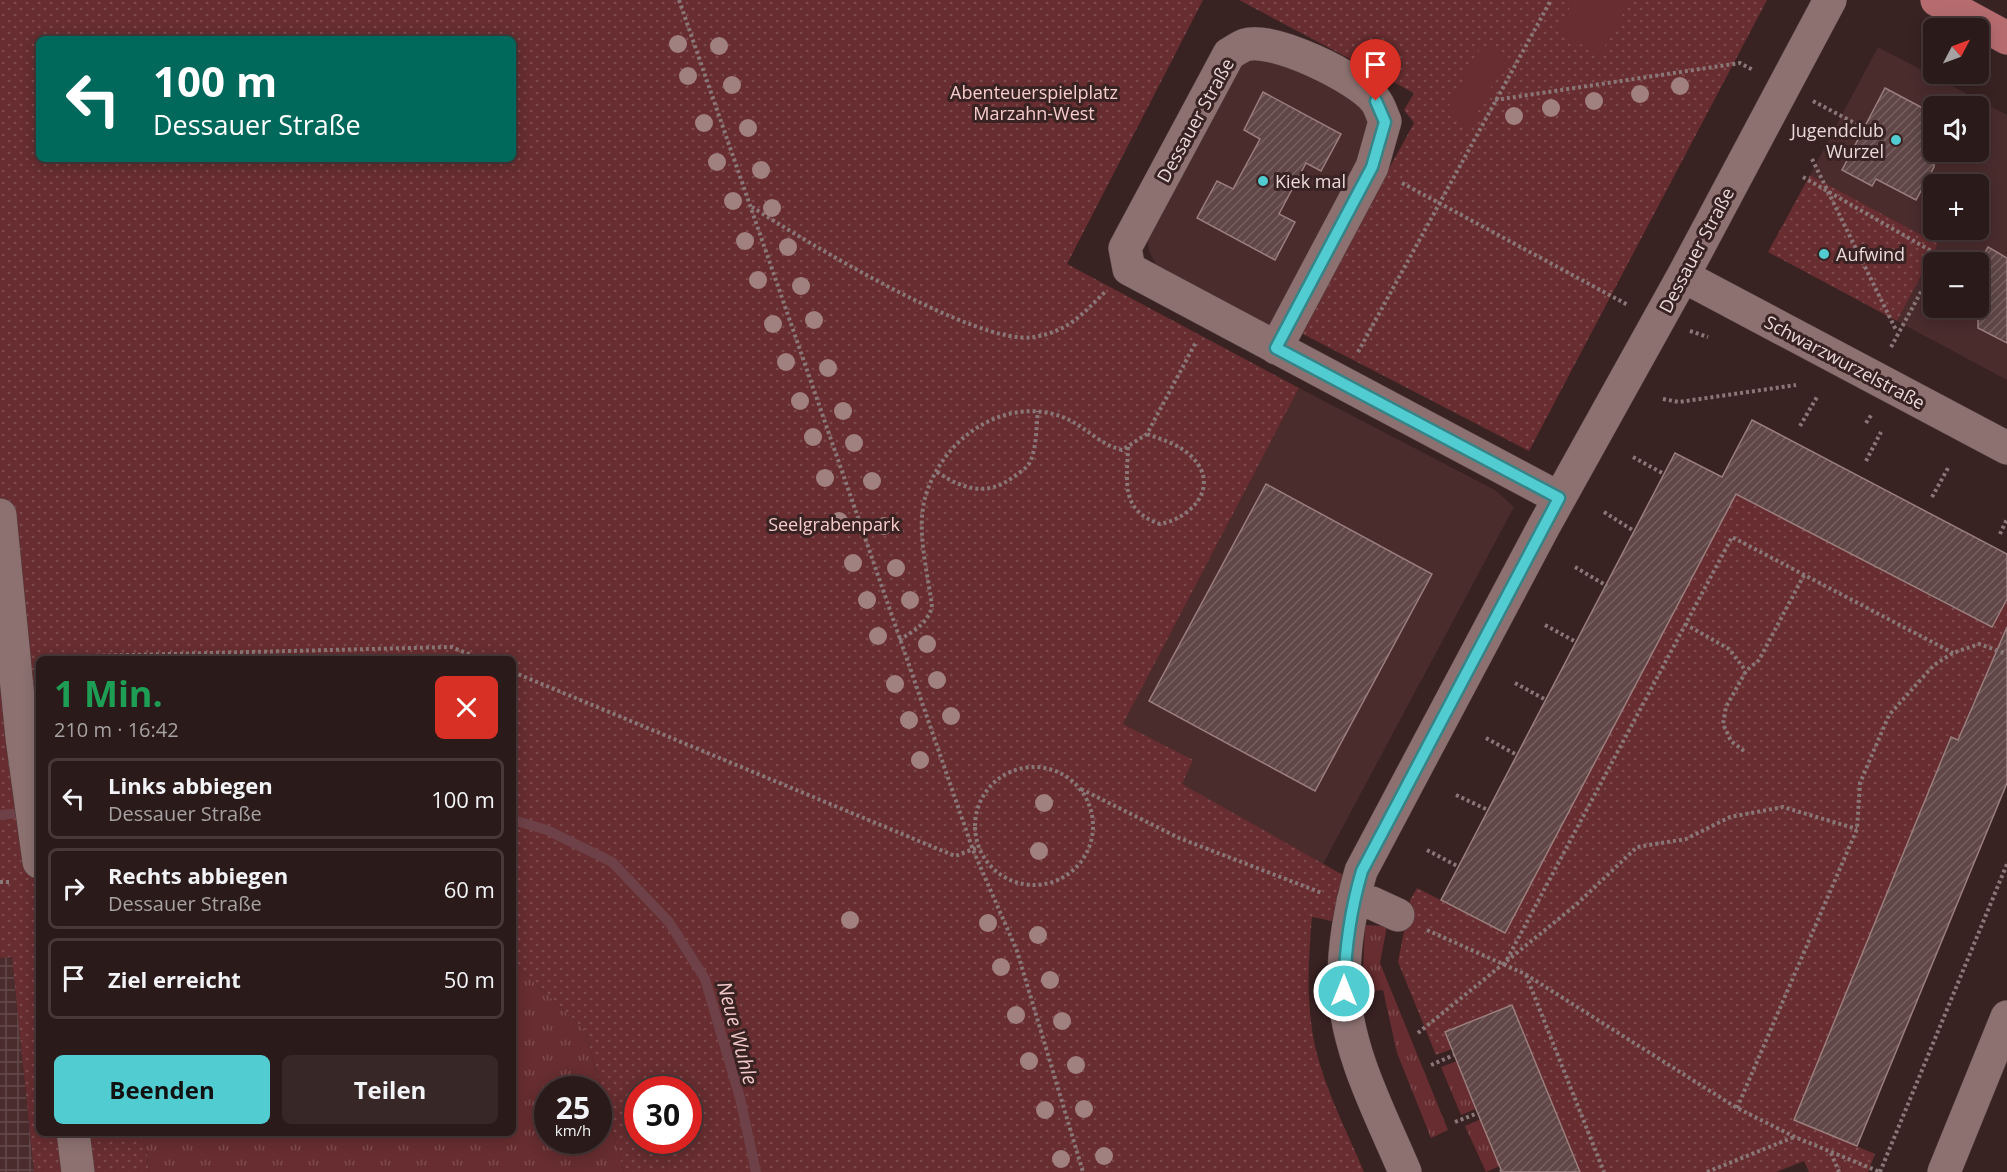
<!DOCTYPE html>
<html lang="de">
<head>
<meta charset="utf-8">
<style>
	:root { --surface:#2b1a1a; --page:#372727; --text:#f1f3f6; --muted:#a6a1a2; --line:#473839; --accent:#51ccd1 }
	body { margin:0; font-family:"Open Sans",sans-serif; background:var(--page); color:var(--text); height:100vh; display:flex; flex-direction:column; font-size:22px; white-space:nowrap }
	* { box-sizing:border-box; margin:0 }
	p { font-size:20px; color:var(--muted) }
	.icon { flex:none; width:33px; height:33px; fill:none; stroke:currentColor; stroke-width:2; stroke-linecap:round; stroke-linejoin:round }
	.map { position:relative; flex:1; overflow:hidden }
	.side { position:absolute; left:36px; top:656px; width:480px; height:480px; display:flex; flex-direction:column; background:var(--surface); border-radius:9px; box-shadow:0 3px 15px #0003,0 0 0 2px var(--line) }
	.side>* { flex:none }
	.banner { position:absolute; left:36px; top:36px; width:480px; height:126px; border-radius:9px; box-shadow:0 3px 15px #0003,0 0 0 2px var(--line); background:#00695c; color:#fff; overflow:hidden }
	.needle { width:39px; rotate:49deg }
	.controls { position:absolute; left:1923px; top:18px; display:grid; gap:12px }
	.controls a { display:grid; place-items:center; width:66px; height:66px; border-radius:9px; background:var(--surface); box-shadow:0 3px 15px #0003,0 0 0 2px var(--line); font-size:30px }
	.speed { position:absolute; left:534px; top:1076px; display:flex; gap:12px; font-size:30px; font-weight:700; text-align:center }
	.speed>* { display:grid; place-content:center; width:78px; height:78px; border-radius:50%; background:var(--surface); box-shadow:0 3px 15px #0003,0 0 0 2px var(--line); line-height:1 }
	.speed small { font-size:15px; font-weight:400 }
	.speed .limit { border:9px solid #d22; background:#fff; color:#111 }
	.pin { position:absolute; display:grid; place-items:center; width:51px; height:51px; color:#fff; margin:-62px -26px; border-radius:50% 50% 50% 0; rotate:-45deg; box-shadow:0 0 6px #0007 }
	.pin .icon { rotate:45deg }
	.me { position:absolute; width:66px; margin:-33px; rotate:0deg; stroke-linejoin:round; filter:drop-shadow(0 0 4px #0008) }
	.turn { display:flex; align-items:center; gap:21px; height:126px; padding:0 18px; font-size:27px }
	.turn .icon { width:78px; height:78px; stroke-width:2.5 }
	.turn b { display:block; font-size:42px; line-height:51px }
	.round { display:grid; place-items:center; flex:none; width:63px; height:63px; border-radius:9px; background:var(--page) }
	.headline { display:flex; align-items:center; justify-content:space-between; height:102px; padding:0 18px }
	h1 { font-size:36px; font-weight:700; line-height:45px; color:#1e9e55 }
	.primary-button { display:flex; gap:12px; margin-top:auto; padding:12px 18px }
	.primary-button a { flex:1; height:69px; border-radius:9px; background:var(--accent); color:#111; font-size:24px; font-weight:700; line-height:69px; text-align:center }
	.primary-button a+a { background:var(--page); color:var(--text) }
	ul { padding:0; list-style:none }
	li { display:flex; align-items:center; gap:18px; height:81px; margin:0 12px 9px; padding:0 6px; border:3px solid var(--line); border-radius:9px }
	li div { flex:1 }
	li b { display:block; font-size:22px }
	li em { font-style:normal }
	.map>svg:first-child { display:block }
	.built { fill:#4a2c2d; fill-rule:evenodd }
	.industrial { fill:url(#industrial-grid) }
	.grass { fill:url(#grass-tufts); fill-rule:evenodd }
	.park { fill:url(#park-dots); fill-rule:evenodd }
	.pitch { fill:#672d30 }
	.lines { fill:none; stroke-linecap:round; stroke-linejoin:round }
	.stream { stroke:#6d4147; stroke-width:10 }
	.building { fill:url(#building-hatch); stroke:#9b7e7e; stroke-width:1.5 }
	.minor-casing { stroke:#503d3d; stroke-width:34 }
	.major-casing { stroke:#503d3d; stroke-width:34 }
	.path { stroke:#8a7777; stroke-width:4; stroke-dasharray:3 3; stroke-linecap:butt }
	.minor { stroke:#8d7171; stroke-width:33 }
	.major { stroke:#b66c6f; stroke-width:33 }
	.tree { fill:#a18080 }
	.route-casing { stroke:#358588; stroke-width:15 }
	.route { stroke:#51ccd1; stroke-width:10 }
	.poi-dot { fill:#51ccd1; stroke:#392222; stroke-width:2 }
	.labels { text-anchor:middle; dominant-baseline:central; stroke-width:6; stroke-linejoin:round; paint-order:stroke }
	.park-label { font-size:18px; fill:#f6cdcc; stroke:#392222 }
	.street-label { font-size:18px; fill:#eadada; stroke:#392222 }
	.poi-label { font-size:18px; fill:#eadada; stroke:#392222; text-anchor:start }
	.water-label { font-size:20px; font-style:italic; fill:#f2c9c8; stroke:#392222 }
</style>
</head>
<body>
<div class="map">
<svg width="2007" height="1172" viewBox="0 0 2007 1172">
	<defs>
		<pattern id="industrial-grid" width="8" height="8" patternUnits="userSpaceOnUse" patternTransform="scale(1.5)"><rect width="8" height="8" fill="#4a2c2d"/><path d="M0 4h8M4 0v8" fill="none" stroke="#644a4b"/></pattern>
		<pattern id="grass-tufts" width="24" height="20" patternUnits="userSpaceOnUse" patternTransform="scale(1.5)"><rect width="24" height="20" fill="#672d30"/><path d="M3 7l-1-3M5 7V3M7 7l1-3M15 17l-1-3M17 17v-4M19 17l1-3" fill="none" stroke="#7d4b4d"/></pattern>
		<pattern id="park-dots" width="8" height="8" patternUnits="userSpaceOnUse" patternTransform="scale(1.5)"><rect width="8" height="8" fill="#672d30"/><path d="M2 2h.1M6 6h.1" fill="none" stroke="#7d4b4d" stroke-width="1.8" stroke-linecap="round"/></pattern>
		<pattern id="building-hatch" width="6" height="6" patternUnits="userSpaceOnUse" patternTransform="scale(1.5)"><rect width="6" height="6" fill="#604646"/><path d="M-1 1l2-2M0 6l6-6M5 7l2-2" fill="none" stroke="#776060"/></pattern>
	</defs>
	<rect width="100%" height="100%" fill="#392222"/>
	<path class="built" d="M1878,47L2007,115V380L1897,321L1938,244L1810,175ZM1934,106H1978V152H1934ZM1934,184H1978V230H1934ZM1934,262H1978V308H1934Z
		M1261,58L1276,59L1350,93L1365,106L1373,135L1269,331L1157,267L1149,251L1147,233L1225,83L1244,63Z
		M1299,388L1495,490L1514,507L1323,864L1181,784L1192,760L1123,724Z"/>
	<path class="industrial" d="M12,956L34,1172H0V958Z"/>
	<path class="grass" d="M1365,925L1387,926L1380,963L1448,1130L1431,1138L1397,1053L1383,990L1362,992Z
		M513,962L585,1030L624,1172H149L144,1133L513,1132ZM548,1089H598V1140H548Z
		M1457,1061L1476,1109L1461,1115L1441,1067Z
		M1481,1119L1500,1166L1486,1172L1465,1126Z"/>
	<path class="park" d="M0,0H1203L1067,264L1299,388L1123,724L1193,760L1182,784L1343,875L1332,921L1312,917C1308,961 1306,1003 1315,1046C1325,1090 1347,1131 1364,1172H624L585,1030L513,962V658H39V1132L144,1133L149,1172H34L12,957L0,958ZM39,39H513V159H39ZM638,1089H688V1140H638Z
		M1239,0H1767L1529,451L1299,332L1414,123L1404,110L1414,93Z
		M1810,175L1938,244L1897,321L1768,252Z
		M1740,487L1830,543L1953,608L1957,601L1964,613L1992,627L2007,599V678L1982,702L1974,700L1958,740L1950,737L1943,754L1950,757L1938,768L1795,1120L1875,1154L1868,1172H1809L1804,1161L1776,1172H1580L1512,1005L1446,1032L1452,1049L1436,1055L1398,962L1410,900L1417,888L1505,933Z"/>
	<path class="pitch" d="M1574,0H1630L1600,55L1557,31Z
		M1482,45L1507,58L1470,126L1445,113Z"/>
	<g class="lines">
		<path class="stream" d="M0,815L30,812
			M513,820L547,830L612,862L669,922L705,979L740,1098L756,1172"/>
	</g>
	<path class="building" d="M1885,88L1934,114V167L1916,200L1876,179L1872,186L1842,170Z
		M1263,92L1341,134L1321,171L1306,163L1279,214L1295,222L1275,260L1197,218L1217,181L1233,189L1260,139L1244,130Z
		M1988,247L2007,258V343L1978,328V265Z
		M1752,420L2007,554V599L1992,627L1736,494L1505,933L1441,900L1675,453L1722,477Z
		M1266,484L1432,574L1315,791L1149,701Z
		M2007,627V783L1857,1146L1794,1120L1951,737L1958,740Z
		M1512,1005L1580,1172H1502L1476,1109L1445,1032Z"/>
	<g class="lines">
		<g class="minor-casing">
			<path id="minor" d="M1683,276L2007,448
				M1276,348L1372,167L1385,121C1382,115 1380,106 1375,100C1358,78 1273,36 1245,45C1240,47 1234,51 1229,54L1125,248L1129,269L1559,498
				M0,515L22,738L39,862
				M1353,901L1372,903L1398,915
				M73,1132L78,1172
				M1405,1172C1381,1115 1347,1052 1344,989C1343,948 1350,909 1361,871L1544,526L1683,276L1830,0
				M1944,1172L2007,1017"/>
		</g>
		<g class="major-casing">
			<path id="major" d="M1937,0L2007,38"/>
		</g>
		<path class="path" d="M679,0L973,850L1017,951L1083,1172
			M1495,100L1740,63L1753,70
			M1813,101L1864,128
			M1812,159L1896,330
			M1803,177L1940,256L1937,262
			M1402,183L1628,305
			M752,207C803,240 978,347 1034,337C1069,331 1081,315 1105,292
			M1940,256L1952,262
			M1690,331L1708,337
			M1891,347L1934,268
			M1358,352L1551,0
			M1663,399L1679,402L1796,385
			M1866,423L1872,414
			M1800,426L1817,397
			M1128,447C1127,483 1120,510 1160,524C1192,518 1220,487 1193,458C1181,445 1163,440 1147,434
			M1633,457L1664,474
			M1866,461L1881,432
			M937,472C962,489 988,497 1013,477C1019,473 1027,468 1030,462C1037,447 1036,427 1038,411
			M1932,497L1948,468
			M1604,512L1634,531
			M2000,534L2007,519
			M1575,567L1607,586
			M1685,624L1729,649L1746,671
			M1545,625L1576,642
			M899,640C914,631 927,624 932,607C928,573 916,531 925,498C940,444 994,402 1049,413C1083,420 1092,442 1122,450L1147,434L1196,342
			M48,657L451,647L479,658
			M513,672L955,856L979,847
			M1515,683L1546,700
			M1486,738L1517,755
			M1744,751L1731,741L1723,724L1726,707L1746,671L1759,660L1804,575
			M975 826a59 59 0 1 1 118 0a59 59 0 1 1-118 0Z
			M1081,789L1179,838L1322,893
			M1456,795L1488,810
			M1427,850L1459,867
			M0,882H11
			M1427,930L1525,974L1737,1108L1795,1137L1880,1172
			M1504,965L1732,537L1953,653
			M1526,975L1604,1172
			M1418,1033L1577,904L1637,847L1686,839L1730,817L1783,807L1857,829
			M1431,1065L1454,1055
			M1737,1108L1857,829L1860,783L1889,715L1934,665L1953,653L1979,644L2007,654
			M1455,1122L1478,1113
			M1831,1153L1839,1172
			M1500,1172L1502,1171
			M1707,1172L1794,1137
			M1880,1172L2007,864"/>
		<use href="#minor" class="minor"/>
		<use href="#major" class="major"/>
	</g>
	<g class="tree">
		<circle cx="678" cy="44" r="9"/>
		<circle cx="719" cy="46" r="9"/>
		<circle cx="688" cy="76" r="9"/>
		<circle cx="732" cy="85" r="9"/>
		<circle cx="1680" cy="86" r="9"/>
		<circle cx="1640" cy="94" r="9"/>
		<circle cx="1594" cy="101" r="9"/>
		<circle cx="1551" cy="108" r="9"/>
		<circle cx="1514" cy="116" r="9"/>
		<circle cx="704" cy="123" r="9"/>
		<circle cx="748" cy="128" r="9"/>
		<circle cx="717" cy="162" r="9"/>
		<circle cx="761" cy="170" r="9"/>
		<circle cx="733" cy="201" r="9"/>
		<circle cx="772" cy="208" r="9"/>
		<circle cx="745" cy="241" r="9"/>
		<circle cx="788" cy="247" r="9"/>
		<circle cx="758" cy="280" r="9"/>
		<circle cx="801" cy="286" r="9"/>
		<circle cx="814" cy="320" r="9"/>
		<circle cx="773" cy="324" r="9"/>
		<circle cx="786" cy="362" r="9"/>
		<circle cx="828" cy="368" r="9"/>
		<circle cx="800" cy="401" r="9"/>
		<circle cx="843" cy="411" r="9"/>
		<circle cx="813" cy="437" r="9"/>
		<circle cx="854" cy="443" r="9"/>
		<circle cx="825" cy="478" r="9"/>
		<circle cx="872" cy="481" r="9"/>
		<circle cx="839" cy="521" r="9"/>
		<circle cx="884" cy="526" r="9"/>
		<circle cx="853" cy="563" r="9"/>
		<circle cx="896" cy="568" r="9"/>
		<circle cx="867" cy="600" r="9"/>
		<circle cx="910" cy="600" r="9"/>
		<circle cx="878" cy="636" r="9"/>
		<circle cx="927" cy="644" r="9"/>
		<circle cx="937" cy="680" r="9"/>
		<circle cx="895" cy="684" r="9"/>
		<circle cx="951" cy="716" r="9"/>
		<circle cx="909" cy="720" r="9"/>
		<circle cx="920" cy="760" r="9"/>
		<circle cx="1044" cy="803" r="9"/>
		<circle cx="1039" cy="851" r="9"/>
		<circle cx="850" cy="920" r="9"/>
		<circle cx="988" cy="923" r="9"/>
		<circle cx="1038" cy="935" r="9"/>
		<circle cx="1001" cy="967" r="9"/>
		<circle cx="1050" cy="980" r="9"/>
		<circle cx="1016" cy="1015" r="9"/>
		<circle cx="1062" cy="1021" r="9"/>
		<circle cx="1029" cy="1061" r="9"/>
		<circle cx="1076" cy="1065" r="9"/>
		<circle cx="1084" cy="1109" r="9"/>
		<circle cx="1045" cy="1110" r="9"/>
		<circle cx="1104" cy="1156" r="9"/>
		<circle cx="1061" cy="1159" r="9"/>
	</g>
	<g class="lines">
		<g class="route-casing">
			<path id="route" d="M1344,991C1345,949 1350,911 1362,871L1559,498L1276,348L1372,167L1385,122L1376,101"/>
		</g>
		<use href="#route" class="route"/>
	</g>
	<g class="poi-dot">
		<circle cx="1896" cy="140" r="6"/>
		<circle cx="1263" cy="181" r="6"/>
		<circle cx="1824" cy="254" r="6"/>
	</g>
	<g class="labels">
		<g class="park-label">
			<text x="1034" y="92">Abenteuerspielplatz<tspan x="1034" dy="21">Marzahn-West</tspan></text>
			<text x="834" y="524">Seelgrabenpark</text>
		</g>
		<g class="street-label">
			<text transform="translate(1195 120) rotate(-61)">Dessauer Straße</text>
			<text transform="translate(1696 250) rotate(-62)">Dessauer Straße</text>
			<text transform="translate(1845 362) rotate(28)">Schwarzwurzelstraße</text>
		</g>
		<g class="poi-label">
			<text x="1884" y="130" text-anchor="end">Jugendclub<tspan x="1884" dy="21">Wurzel</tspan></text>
			<text x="1275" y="181">Kiek mal</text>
			<text x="1836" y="254">Aufwind</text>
		</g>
		<g class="water-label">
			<text transform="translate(738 1033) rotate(75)">Neue Wuhle</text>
		</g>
	</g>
</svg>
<div class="controls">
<a><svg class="needle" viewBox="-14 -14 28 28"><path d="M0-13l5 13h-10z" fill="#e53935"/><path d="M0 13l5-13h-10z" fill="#a6a1a2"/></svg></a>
<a><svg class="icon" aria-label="sound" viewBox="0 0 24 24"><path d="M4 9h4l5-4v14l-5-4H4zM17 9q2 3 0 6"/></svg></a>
<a>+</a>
<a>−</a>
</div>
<div class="speed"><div>25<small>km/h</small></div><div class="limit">30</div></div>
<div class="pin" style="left:1376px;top:101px;background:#d93025"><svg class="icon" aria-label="arrive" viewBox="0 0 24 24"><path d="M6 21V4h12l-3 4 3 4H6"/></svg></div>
<svg class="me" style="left:1344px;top:991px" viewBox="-20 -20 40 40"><circle r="17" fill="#51ccd1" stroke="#fff" stroke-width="3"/><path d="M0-11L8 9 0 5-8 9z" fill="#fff"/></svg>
<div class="banner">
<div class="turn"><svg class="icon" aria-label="left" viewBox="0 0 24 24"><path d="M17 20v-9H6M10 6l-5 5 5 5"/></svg><div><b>100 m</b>Dessauer Straße</div></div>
</div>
<section class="side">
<div class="headline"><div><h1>1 Min.</h1><p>210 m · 16:42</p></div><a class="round" style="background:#d93025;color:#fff"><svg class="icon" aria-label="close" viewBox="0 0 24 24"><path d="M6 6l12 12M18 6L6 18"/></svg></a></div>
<ul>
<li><svg class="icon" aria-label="left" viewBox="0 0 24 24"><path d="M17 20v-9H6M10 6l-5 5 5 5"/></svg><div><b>Links abbiegen</b><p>Dessauer Straße</p></div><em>100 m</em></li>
<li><svg class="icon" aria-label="right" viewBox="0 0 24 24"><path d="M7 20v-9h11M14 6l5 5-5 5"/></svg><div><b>Rechts abbiegen</b><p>Dessauer Straße</p></div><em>60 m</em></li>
<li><svg class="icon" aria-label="arrive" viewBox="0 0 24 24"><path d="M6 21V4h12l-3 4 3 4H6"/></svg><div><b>Ziel erreicht</b></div><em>50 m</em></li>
</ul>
<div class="primary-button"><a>Beenden</a><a>Teilen</a></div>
</section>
</div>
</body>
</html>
